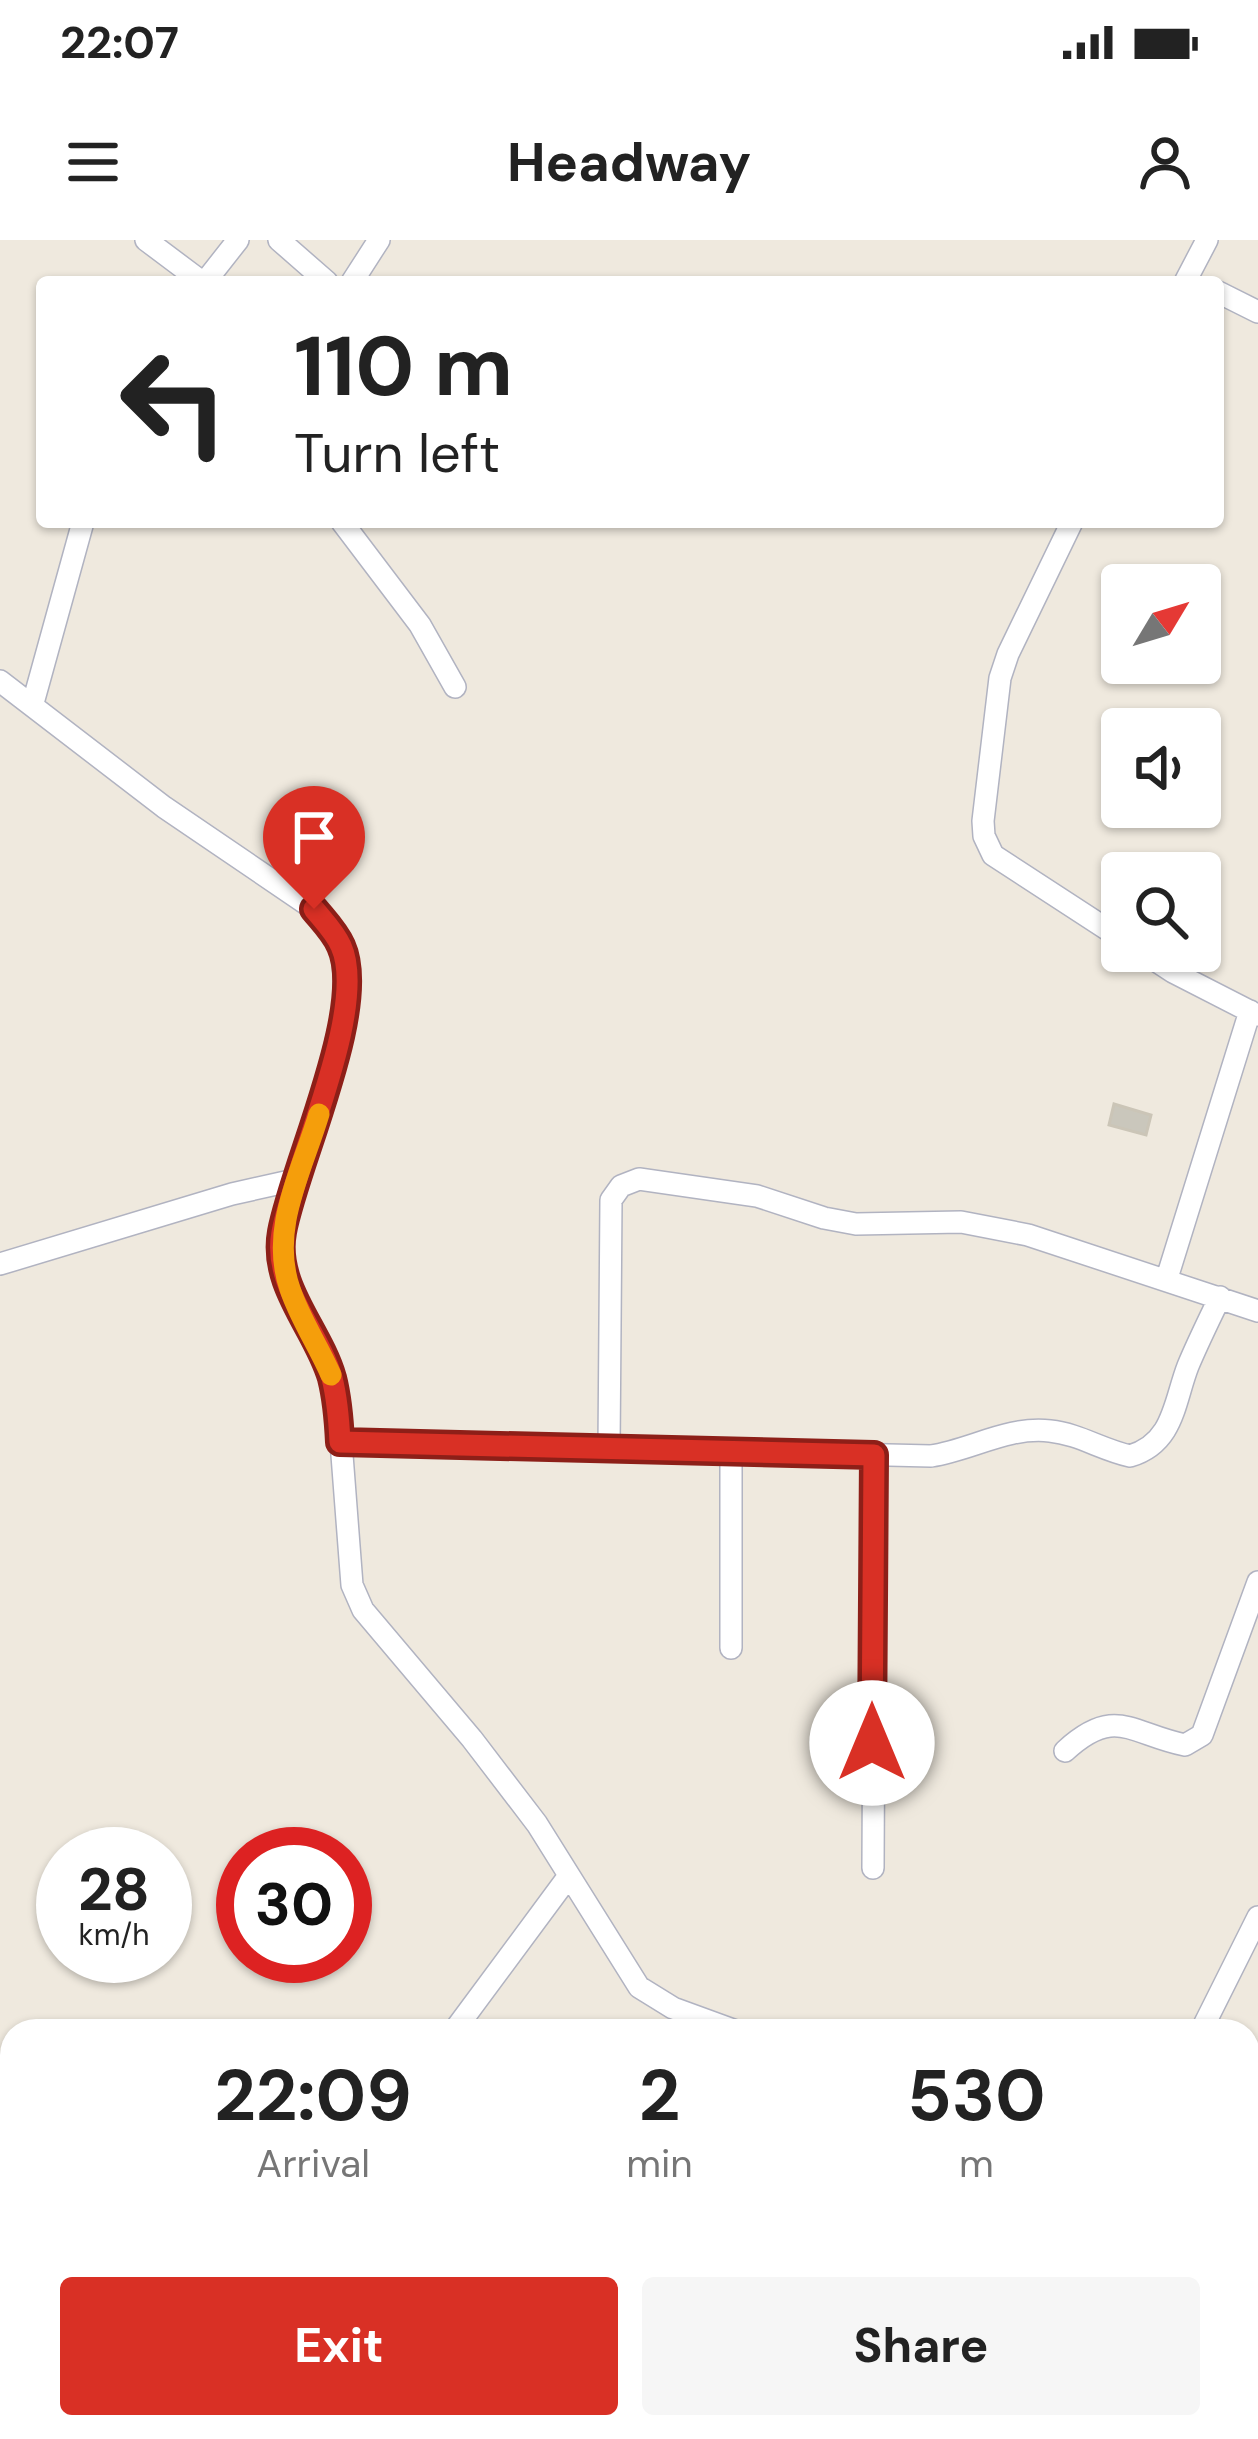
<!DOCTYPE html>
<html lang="en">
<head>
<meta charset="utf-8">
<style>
	:root { --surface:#fff; --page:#f6f6f6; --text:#222; --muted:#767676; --accent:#d93025 }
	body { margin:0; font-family:"DM Sans",sans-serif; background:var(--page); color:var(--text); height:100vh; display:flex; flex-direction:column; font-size:45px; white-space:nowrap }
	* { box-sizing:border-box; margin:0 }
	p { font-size:39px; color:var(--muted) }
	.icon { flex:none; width:66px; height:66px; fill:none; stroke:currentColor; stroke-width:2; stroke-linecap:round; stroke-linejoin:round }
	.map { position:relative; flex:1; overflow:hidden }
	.panel { position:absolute; left:0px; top:1779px; width:1260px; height:420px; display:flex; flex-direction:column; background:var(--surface); border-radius:36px 36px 0 0; box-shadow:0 3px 9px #0004 }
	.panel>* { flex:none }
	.top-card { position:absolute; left:36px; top:36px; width:1188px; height:252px; border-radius:12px; box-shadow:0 3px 9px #0004; background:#fff; color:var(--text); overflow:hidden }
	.needle { width:78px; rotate:52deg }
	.fabs { position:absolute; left:1101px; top:324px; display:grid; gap:24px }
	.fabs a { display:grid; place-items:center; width:120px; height:120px; border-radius:12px; background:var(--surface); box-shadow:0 3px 9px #0004; font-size:60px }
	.speed { position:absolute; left:36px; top:1587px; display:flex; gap:24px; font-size:60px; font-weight:700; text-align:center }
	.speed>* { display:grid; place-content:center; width:156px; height:156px; border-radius:50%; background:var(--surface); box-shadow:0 3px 9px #0004; line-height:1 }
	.speed small { font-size:30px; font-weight:400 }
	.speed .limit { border:18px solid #d22; background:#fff; color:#111 }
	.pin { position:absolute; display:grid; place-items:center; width:102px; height:102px; color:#fff; margin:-123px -51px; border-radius:50% 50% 50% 0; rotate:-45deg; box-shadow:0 0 12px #0007 }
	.pin .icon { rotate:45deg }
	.me { position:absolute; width:132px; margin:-66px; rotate:0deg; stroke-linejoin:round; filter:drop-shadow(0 0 9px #0008) }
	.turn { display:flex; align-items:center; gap:42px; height:252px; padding:0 60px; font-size:54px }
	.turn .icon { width:156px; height:156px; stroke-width:2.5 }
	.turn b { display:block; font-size:84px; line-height:102px }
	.eta { display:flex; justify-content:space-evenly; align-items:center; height:204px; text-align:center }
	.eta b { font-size:72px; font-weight:700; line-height:84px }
	.primary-button { display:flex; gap:24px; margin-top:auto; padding:24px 60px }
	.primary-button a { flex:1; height:138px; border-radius:12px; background:var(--accent); color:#fff; font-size:48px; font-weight:700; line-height:138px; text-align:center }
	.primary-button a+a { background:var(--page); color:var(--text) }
	.status { display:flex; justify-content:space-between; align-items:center; height:84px; padding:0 60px; background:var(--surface); direction:ltr }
	.status svg { height:33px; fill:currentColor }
	header { display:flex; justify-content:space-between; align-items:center; height:156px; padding:0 60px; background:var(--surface); font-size:54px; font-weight:700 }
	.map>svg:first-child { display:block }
	.building { fill:#cac7bc; stroke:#cbc5b7; stroke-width:3 }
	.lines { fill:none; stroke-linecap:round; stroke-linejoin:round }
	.minor-casing { stroke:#b1b3c1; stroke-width:24 }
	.path { stroke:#ccc; stroke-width:3; stroke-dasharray:9 6; stroke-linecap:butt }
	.minor { stroke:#fff; stroke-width:21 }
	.route-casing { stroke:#8d1f18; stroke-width:30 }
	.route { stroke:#d93025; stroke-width:21 }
	.slow { stroke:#f59e0b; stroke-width:21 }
</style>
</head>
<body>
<div class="status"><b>22:07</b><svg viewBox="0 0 49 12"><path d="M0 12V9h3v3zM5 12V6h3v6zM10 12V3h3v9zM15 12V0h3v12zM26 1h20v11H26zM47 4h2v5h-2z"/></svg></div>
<header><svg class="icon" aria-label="menu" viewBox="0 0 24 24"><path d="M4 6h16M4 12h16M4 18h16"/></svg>Headway<svg class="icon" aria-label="person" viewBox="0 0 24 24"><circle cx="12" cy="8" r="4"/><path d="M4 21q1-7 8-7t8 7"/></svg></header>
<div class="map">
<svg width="1258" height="2199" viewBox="0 0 1258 2199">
	<rect width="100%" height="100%" fill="#efe9de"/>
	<path class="building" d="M1114,864L1151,875L1146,895L1109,885Z"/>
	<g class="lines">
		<g class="minor-casing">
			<path id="minor" d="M146,0L202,42
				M279,0L327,42
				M205,42L238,0
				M352,42L379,0
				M1185,42L1207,0
				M1218,52L1258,72
				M342,282L420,385L455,447
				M1072,282L1008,414L1000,438L983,581L984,596L993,615L1122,699
				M0,441L164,567L314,669L343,708L345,763L321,867L281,995V1018L289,1045L331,1137L339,1176L352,1345L363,1370L472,1499L537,1584L639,1747L673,1768L736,1791
				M33,463L83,282
				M1141,711L1173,732L1257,775
				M0,1024L232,954L299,939
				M1167,1038L1250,771
				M340,1202L931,1216C971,1210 1008,1186 1050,1191C1079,1194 1102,1210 1130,1216C1174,1203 1174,1162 1188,1126C1198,1102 1209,1080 1220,1057
				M609,1209L611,960L621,946L639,939L757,956L824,978L856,984L961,982L1028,995L1258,1071
				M731,1211V1408
				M1065,1511C1115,1465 1131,1494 1185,1505L1202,1495L1258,1342
				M873,1628L875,1215
				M454,1791L568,1637
				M1201,1791L1258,1677
				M0,2121L12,2127
				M144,2187L174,2199
				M961,2187L992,2199
				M631,2199L677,2187
				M836,2199L844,2187
				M1109,2199L1111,2187"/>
		</g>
		<path class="path" d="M387,2199L391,2187"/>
		<use href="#minor" class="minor"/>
	</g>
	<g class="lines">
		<g class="route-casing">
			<path id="route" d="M314,669C323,680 335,692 341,706C369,768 294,925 282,992C272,1046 318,1089 332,1138C337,1158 339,1181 340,1202L874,1215L872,1503"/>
		</g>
		<use href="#route" class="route"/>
		<path class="slow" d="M319,874C302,931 269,989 290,1049C300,1079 318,1105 331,1135"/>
	</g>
</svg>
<div class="fabs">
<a><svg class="needle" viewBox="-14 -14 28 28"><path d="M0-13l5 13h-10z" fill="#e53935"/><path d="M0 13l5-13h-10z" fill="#767676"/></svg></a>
<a><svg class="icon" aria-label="sound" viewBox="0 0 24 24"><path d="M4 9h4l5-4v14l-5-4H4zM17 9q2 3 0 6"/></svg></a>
<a><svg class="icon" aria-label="search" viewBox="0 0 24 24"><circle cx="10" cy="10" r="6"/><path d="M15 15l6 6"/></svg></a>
</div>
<div class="speed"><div>28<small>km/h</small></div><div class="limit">30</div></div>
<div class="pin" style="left:314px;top:669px;background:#d93025"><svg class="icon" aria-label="arrive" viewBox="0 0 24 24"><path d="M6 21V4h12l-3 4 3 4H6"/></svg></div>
<svg class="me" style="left:872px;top:1503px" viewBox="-20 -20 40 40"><circle r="19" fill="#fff"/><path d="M0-13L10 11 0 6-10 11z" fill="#d93025"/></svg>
<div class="top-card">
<div class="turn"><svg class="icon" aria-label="left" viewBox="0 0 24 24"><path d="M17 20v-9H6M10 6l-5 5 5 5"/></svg><div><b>110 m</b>Turn left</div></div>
</div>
<section class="panel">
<div class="eta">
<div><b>22:09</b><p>Arrival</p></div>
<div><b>2</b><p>min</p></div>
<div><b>530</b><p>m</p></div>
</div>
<div class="primary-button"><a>Exit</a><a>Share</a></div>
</section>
</div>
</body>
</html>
